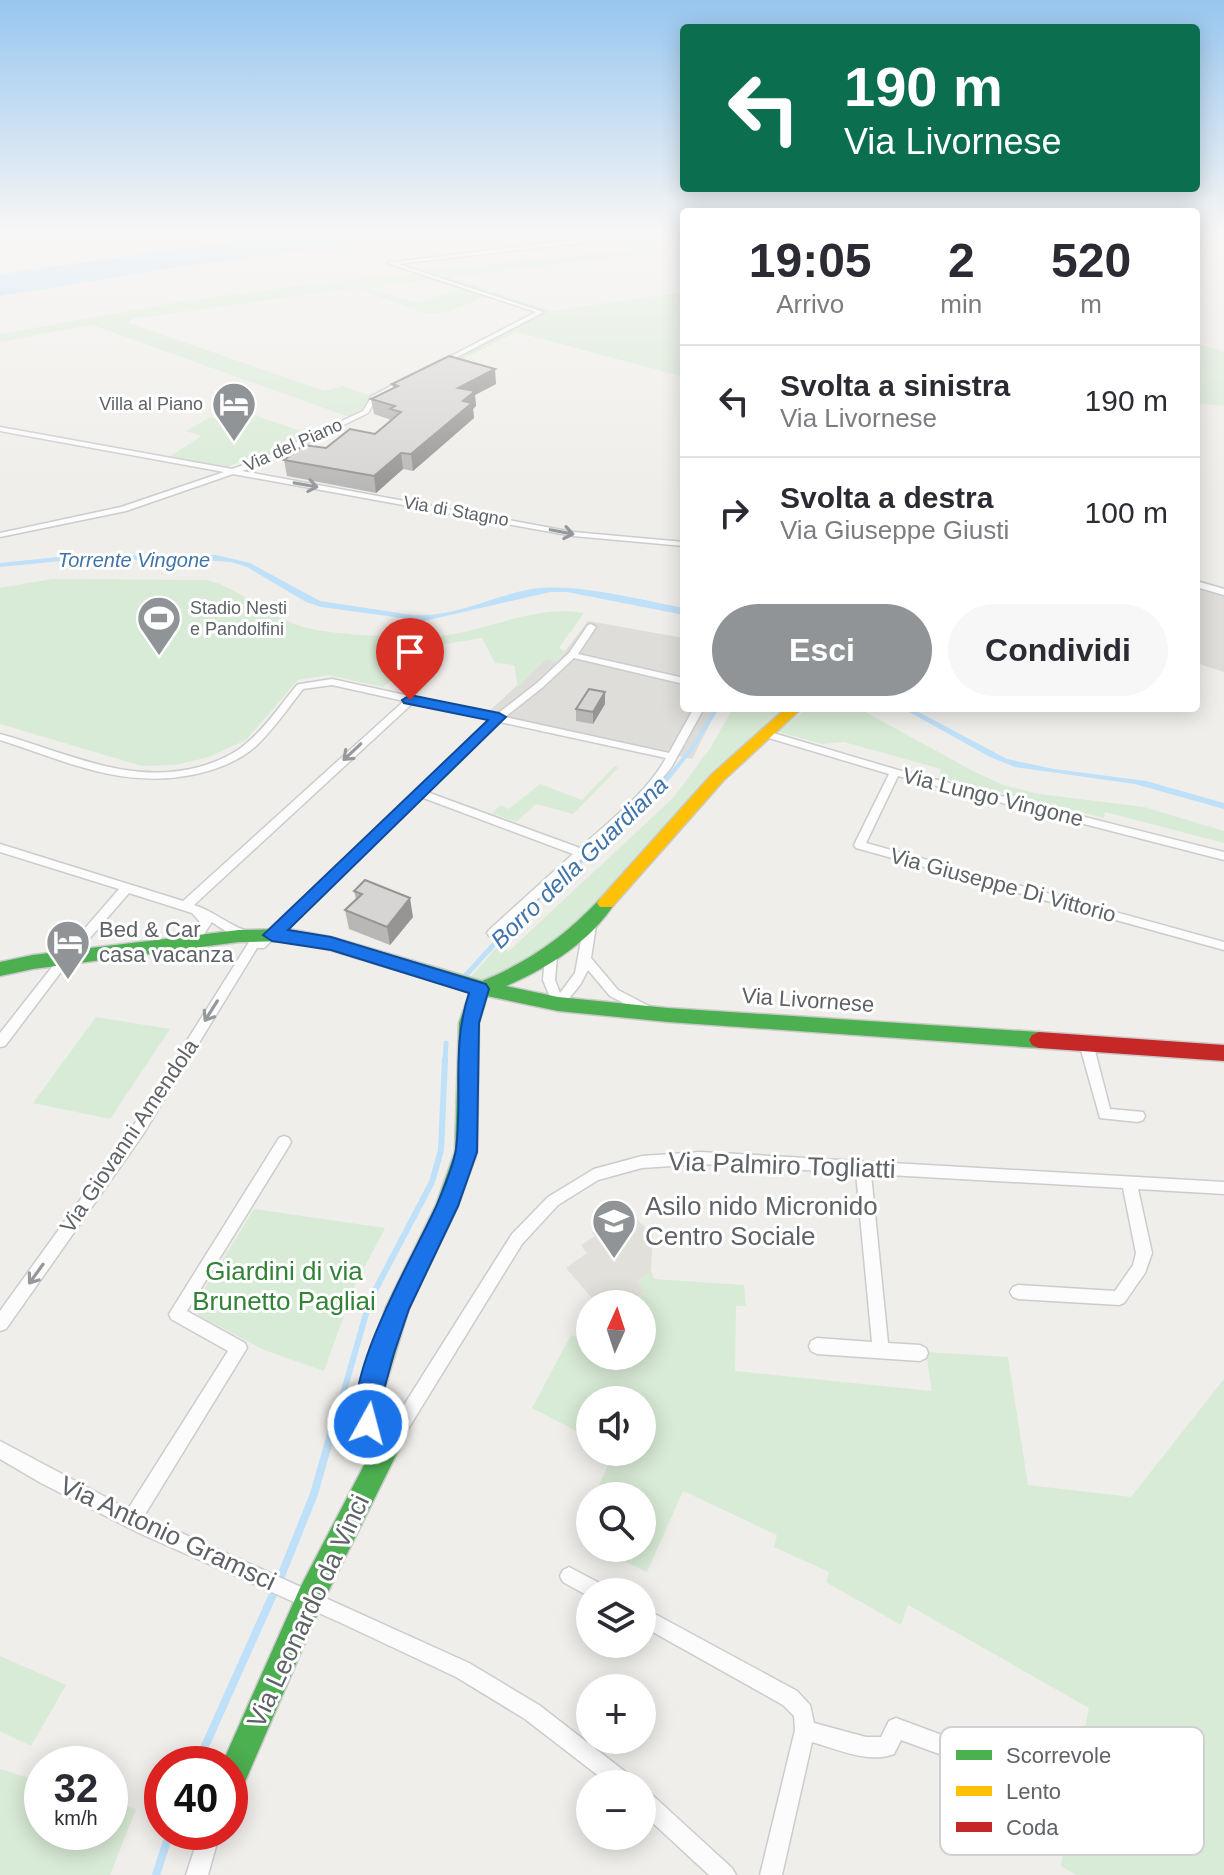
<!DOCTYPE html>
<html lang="it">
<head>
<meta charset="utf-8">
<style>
	:root { --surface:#fff; --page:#f7f7f7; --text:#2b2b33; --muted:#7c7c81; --line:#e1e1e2; --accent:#919496 }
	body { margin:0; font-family:Helvetica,sans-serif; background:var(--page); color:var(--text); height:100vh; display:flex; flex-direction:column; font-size:30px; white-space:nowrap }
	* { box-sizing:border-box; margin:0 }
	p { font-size:26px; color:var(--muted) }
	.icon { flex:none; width:44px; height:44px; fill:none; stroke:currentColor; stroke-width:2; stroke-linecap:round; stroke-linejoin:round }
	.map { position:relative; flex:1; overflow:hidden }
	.side { position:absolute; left:680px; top:208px; width:520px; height:504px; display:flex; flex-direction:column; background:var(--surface); border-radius:8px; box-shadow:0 4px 20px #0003 }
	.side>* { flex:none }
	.banner { position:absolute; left:680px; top:24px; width:520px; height:168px; border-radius:8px; box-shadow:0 4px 20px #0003; background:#0b6e4f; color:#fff; overflow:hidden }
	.needle { width:52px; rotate:3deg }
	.buttons { position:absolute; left:576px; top:1290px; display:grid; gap:16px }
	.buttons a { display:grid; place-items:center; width:80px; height:80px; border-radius:50%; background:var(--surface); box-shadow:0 4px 20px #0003; font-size:40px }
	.speed { position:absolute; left:24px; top:1746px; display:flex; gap:16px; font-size:40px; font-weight:700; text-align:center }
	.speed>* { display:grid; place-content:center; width:104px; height:104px; border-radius:50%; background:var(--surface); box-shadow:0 4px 20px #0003; line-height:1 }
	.speed small { font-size:20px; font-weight:400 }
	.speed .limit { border:12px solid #d22; background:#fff; color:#111 }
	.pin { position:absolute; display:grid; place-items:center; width:68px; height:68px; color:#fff; margin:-82px -34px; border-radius:50% 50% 50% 0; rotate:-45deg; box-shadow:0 0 8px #0007 }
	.pin .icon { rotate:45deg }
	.me { position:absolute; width:88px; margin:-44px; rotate:7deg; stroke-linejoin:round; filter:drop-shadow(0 0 6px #0008) }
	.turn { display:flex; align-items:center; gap:28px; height:168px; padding:0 32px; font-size:36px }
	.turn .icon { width:104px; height:104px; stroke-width:2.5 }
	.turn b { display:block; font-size:56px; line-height:68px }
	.eta { display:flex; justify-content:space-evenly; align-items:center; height:136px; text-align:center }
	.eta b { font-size:48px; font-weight:700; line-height:56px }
	.action { display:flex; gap:16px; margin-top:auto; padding:16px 32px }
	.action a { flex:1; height:92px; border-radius:48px; background:var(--accent); color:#fff; font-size:32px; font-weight:700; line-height:92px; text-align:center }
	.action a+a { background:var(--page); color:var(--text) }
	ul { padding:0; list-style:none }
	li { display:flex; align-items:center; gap:24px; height:112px; padding:0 32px; border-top:2px solid var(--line) }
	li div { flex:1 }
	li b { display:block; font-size:30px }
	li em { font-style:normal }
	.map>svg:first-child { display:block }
	.industrial { fill:#dfddda }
	.education { fill:#e2e0da }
	.green { fill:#d8ebd6; fill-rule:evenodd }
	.water { fill:#bfe0f9 }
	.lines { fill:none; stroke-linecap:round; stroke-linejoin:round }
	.stream-far4 { stroke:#bfe0f9; stroke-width:2 }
	.stream-far3 { stroke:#bfe0f9; stroke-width:4 }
	.stream-far2 { stroke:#bfe0f9; stroke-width:5 }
	.stream-far1 { stroke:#bfe0f9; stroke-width:6 }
	.stream { stroke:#bfe0f9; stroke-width:8 }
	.street-casing { stroke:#cbcccc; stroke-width:3 }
	.fast-casing { stroke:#cacacb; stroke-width:3 }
	.slow-casing { stroke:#cacacb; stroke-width:3 }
	.jam-casing { stroke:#cacacb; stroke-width:3 }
	.street { fill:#fdfcfc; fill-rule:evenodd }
	.fast { fill:#4caf50; fill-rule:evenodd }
	.slow { fill:#ffc107; fill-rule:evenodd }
	.jam { fill:#c62828; fill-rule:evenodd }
	.rail { stroke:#e4e4e4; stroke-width:2; stroke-dasharray:1 5; stroke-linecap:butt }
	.wall { fill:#b8b7b5 }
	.shaded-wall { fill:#969594 }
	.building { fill:#d6d5d3; stroke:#969594; stroke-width:2 }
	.oneway { stroke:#96999c }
	.route { fill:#1a73e8; stroke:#114b97; stroke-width:2 }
	.labels { text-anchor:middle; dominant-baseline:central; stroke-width:6; stroke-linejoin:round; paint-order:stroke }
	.far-poi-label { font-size:18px; fill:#5f6368; stroke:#fff; text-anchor:end }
	.far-street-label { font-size:18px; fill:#5f6368; stroke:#fff }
	.far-water-label { font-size:20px; font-style:italic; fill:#4174aa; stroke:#fff }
	.street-label { font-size:22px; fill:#5f6368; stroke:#fff }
	.poi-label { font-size:22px; fill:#5f6368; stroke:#fff; text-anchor:start }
	.water-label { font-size:24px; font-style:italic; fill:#4174aa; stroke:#fff }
	.near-street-label { font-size:26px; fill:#5f6368; stroke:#fff }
	.near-poi-label { font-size:26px; fill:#5f6368; stroke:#fff; text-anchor:start }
	.near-park-label { font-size:26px; fill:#348238; stroke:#fff }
	.key { fill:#fff; stroke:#cfd0d2; stroke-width:2 }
	.key-label { font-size:22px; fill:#5f6368 }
</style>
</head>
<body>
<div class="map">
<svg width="1224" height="1875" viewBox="0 0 1224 1875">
	<rect width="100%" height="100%" fill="#efeeea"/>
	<path class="industrial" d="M1196,579L1224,587V672L1196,663Z
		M588,621L684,638V708H718L692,759L488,712L546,659L557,662Z"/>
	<path class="education" d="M626,1209L653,1235L651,1270L637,1282L645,1291L629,1304H597L566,1268L587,1253L581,1245L595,1236L592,1233Z"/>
	<path class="green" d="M684,244V249L450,277L552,311L684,292V377L516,332L349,417L92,325L0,342V334L178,302L305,285ZM429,280L459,288L418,303L369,288ZM355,288L426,314L444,313L486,297L529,309L532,314L368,395L343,386L324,391L129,323L131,319Z
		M1196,343L1224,351V406L1196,403Z
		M251,414L312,435L266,457L245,459L222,470L166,459L201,436L186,431L210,417L231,424Z
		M52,579L207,580C238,588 263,612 294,624C322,635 389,637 421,637C478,638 529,603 584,613L559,648L565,651L557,662L546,659L518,687L514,665L495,663L482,638L433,646L383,687L328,675L298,680L246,740L209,757L175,765L142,766L0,724V588Z
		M733,708H787L751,737L691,807L593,911L531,967L477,982L468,980L497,947L509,951L674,797L711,747Z
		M808,708H858L973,771L1003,785L1039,794L1144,807L1224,831V843L1105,812L1104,818L939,777L941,769L844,742L822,744L776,731Z
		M615,766L618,768L573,814L536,804L516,822L492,813L500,805L509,809L540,784L582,800Z
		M96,1017L170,1029L110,1119L33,1103Z
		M254,1209L385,1228L355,1285L324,1371L264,1350L198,1315L197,1301Z
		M651,1270L654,1279L744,1285L746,1306H736L735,1371L932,1391L926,1352L1008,1357L1028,1485L1131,1497L1224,1379V1875H1076L1061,1866L1068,1805L1089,1708L908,1605L901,1625L826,1582L829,1572L774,1547L777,1535L683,1491L647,1572L596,1548H642V1496H594L614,1452H642V1400H590V1438L532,1408L571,1335L590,1341V1356H642V1304H629L645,1291L637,1282Z
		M0,1656L66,1685L31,1746L0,1731Z
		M0,1769L42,1782V1832H110V1802L136,1809L110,1875H0Z"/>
	<path class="water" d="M306,231H449L199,264L0,296V274Z
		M216,555L250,563L320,601L412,615C453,618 492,596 532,589C573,582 642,600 684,608V615L567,592H550L424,621L321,607L306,602L247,567L231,562L186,559L61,561L0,567V563L68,556Z
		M902,708H911L1007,759L1054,769L1146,781L1224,803V809L1135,784L1015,767L990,757Z"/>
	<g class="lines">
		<path class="stream-far4" d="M0,248L77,231"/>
		<path class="stream-far3" d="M669,777L692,748L717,708"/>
		<path class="stream-far2" d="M466,975L528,907L631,817L670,775
			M445,1062L446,1043"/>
		<path class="stream-far1" d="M335,1422L370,1300L432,1182L441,1150L445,1060"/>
		<path class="stream" d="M279,1581L314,1494L335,1420
			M197,1764L275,1590
			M156,1875L170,1832"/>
		<g class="street-casing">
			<path id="street" d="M684,231V235L606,240L398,264L544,312L440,366L437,364L438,363L536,312L387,263L606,236Z
				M405,379L408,381L407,382L377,398L368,413L264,464L242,471L573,532L684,542V546L573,536L233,474L126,511L0,537V533L121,507L224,472L0,431V427L232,469L258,460L363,411L372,396Z
				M1196,581L1224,589V595L1196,587Z
				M591,624L596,627L578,654L684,678V684L574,658L543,687L505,717L669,753L694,708H704L671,768L640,805L497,936H489L487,933L489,930L573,854L421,797L264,948H257L142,1136L6,1329L0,1331V1311L132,1128L249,942H256L490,720L413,703L194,905C216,912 230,927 251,932L253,935L251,938C235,940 224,930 212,922L196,946H188L186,943L200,922L192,913L129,893L69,962L65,963L64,968L5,1046L0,1047V1033L56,962L60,961L61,956L119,889L0,852V844L183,901L404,701L332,685L303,689C288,708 274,729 256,746C243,758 225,766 208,771C131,793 71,763 0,740V734C66,752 129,786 199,767C217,762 235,754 248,742C267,726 281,704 297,685L300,684L332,679L496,715L537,683L569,653L588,625ZM500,722L666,758C646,794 609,821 580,848L427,792Z
				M763,730L898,770L1224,852V860L898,776L866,843L1224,942V950L856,848L854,845L889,774L759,735L758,733Z
				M591,915L597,919L591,958L618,990L649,1006L651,1009L649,1012H641L610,996L588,970L580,985L562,1007H554L543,980L545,956L551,952L557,956L555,980L560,993L575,973L585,919Z
				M1086,1038L1091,1039L1093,1043L1110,1109L1143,1112L1145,1116L1143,1120L1138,1122L1100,1118L1079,1043L1081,1039Z
				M284,1136L289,1138L291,1142L289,1146L187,1311L245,1343L247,1348L144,1516L469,1663L539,1705L632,1777L635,1784H609L525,1719L456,1677L339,1622L139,1533L41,1483L0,1459V1441L128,1509L228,1351L171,1319L169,1314L279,1138Z
				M701,1152L1224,1182V1194L1138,1189L1152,1253L1145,1273L1124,1303L1119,1305L1018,1299L1013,1297L1010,1292L1013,1287L1018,1285L1115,1291L1133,1265L1136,1253L1123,1188L871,1174L888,1343L920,1345L926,1348L928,1353L926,1358L920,1361L817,1354L811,1351L809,1346L811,1341L817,1338L872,1342L856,1173L701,1164L642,1168L598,1180L558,1205L522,1244L392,1455L386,1457L380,1455L378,1449L380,1443L512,1234L548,1197L594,1169L642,1156Z
				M569,1567L605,1586L608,1592H590V1597L563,1582L560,1576L563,1570Z
				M642,1607L797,1691L810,1705L814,1723L866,1737H881L889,1721L896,1718L990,1753L993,1760L990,1767L983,1770L901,1740L894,1754C869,1764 837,1749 812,1742L782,1875H760L795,1730L794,1716L783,1705L642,1626Z
				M642,1789L649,1792L732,1868L736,1875H709L642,1813Z
				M200,1832H220L208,1875H186Z"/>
		</g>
		<g class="fast-casing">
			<path id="fast" d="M606,897L615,903C590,942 548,968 506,986L558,997L668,1008L1039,1032L1046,1035L1049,1040L1046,1045L1039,1048L668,1022L558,1011L487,996L479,1023L477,1152L458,1206L409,1308L380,1404V1420L399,1449L320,1608L241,1791L230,1795V1764H222L300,1588L372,1450L355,1424L356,1404L386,1307L436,1205L455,1152L459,1023L470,992L330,950L288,941L239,942L33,969L0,976V962L33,955L239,930L288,929L331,937L482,981C529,962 565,936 600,899Z"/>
		</g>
		<g class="slow-casing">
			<path id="slow" d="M786,708H802L724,780L612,907H600L597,903L600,899L712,774Z"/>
		</g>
		<g class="jam-casing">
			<path id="jam" d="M1039,1032L1224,1045V1061L1039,1048L1032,1045L1029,1040L1032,1035Z"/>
		</g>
		<use href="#street" class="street"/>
		<use href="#fast" class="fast"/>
		<use href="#slow" class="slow"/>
		<use href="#jam" class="jam"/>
		<path class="rail" d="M0,243L55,231
			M0,256L143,231"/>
	</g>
	<path class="wall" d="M392,384H496L475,395L476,406L473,409L474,418L413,471L403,469L376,493L287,476L284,460L375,434L391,420L374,414L371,399L393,388Z
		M605,692V704L593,724L576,721V709Z
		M354,891L413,917L390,945L349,929L345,910L356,899Z"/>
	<path class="shaded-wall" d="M495,369L496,384L475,395L476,406L473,409L474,418L413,471L411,454L458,388Z
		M401,453L403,469L376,493L374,476Z
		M605,692V704L593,724V712Z
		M410,898L413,917L390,945L387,927Z"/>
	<path class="building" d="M449,356L495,369L458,388L475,391L463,401L472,403L411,454L401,453L374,476L284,460L304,445L326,448L350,429L375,434L401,412L390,409L395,406L371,399L398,386L392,384Z
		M589,689L605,692L593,712L576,709Z
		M365,880L410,898L387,927L345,910L362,894L354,891Z"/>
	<defs><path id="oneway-shaft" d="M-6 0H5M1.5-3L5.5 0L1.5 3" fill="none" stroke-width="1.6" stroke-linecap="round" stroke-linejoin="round" transform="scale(2)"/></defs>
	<g class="oneway">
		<use href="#oneway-shaft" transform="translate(306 485) rotate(10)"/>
		<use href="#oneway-shaft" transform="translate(562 532) rotate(11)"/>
		<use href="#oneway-shaft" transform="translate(352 752) rotate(137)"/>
		<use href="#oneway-shaft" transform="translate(211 1011) rotate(122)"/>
		<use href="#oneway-shaft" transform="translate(36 1274) rotate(126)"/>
	</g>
	<linearGradient id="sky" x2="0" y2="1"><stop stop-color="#97c6ef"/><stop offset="0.47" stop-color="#f8f7f6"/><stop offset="1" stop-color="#f8f7f6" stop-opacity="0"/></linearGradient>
	<rect width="1224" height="493" fill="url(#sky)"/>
	<path class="route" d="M410,695L499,713L506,717L288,930L331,937L486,984L489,989L479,1023L477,1152L458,1206L409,1309L394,1353L380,1404L381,1424L377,1433L368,1437L359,1433C338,1382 414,1256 436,1207C443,1190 453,1168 456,1149C463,1095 451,1048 469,993L331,950L272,941L263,935L488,720L404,703L402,700Z"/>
	<defs>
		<g id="hotel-pin" transform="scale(2.3)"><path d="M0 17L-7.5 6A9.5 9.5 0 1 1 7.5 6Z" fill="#919496" stroke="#fff"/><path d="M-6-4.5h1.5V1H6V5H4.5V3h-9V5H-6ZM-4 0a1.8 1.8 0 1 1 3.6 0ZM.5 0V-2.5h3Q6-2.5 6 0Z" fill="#fff"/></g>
		<g id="stadium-pin" transform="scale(2.3)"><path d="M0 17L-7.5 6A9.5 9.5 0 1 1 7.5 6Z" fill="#919496" stroke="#fff"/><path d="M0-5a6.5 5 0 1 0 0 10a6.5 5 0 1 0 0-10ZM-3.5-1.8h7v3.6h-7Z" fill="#fff"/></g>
		<g id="school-pin" transform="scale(2.3)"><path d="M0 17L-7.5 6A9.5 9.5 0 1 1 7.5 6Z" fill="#919496" stroke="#fff"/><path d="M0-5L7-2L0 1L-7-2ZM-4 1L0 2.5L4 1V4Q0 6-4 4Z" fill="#fff"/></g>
	</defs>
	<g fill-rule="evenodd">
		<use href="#hotel-pin" x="234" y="404"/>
		<use href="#stadium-pin" x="159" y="618"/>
		<use href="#hotel-pin" x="68" y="942"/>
		<use href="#school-pin" x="614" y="1221"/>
	</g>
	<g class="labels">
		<g class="far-poi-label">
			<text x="203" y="404">Villa al Piano</text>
			<text x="190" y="608" text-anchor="start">Stadio Nesti<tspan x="190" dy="21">e Pandolfini</tspan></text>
		</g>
		<g class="far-street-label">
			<text transform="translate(293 445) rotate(-24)">Via del Piano</text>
			<text transform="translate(456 511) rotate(10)">Via di Stagno</text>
		</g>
		<g class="far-water-label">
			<text x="134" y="560">Torrente Vingone</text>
		</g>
		<g class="street-label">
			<text transform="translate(993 797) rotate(14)">Via Lungo Vingone</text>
			<text transform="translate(1003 885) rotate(15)">Via Giuseppe Di Vittorio</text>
			<text transform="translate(808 1000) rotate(4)">Via Livornese</text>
			<text transform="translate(129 1136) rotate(-56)">Via Giovanni Amendola</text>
		</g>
		<g class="poi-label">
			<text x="99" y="929">Bed &amp; Car<tspan x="99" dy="25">casa vacanza</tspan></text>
		</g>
		<g class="water-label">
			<text transform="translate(579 862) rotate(-44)">Borro della Guardiana</text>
		</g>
		<g class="near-street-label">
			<text transform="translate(782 1165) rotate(2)">Via Palmiro Togliatti</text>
			<text transform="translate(168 1533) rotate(25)">Via Antonio Gramsci</text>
			<text transform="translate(308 1611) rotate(-65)">Via Leonardo da Vinci</text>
		</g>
		<g class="near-poi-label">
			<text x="645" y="1206">Asilo nido Micronido<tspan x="645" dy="30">Centro Sociale</tspan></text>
		</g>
		<g class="near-park-label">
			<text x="284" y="1271">Giardini di via<tspan x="284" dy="30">Brunetto Pagliai</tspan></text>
		</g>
	</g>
	<rect x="940" y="1727" width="264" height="128" rx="12" class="key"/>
	<rect x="956" y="1750" width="36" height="10" fill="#4caf50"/>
	<rect x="956" y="1786" width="36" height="10" fill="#ffc107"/>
	<rect x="956" y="1822" width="36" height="10" fill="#c62828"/>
	<g class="key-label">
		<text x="1006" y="1763">Scorrevole</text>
		<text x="1006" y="1799">Lento</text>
		<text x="1006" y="1835">Coda</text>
	</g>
</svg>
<div class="buttons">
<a><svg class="needle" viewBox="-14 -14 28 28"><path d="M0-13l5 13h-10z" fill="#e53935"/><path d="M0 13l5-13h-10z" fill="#7c7c81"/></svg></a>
<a><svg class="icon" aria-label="sound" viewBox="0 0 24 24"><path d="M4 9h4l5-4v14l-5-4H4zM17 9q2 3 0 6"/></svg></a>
<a><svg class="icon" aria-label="search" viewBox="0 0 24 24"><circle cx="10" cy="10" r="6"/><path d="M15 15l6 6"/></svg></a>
<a><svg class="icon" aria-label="layers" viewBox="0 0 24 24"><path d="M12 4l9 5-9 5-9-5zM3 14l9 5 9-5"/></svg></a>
<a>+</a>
<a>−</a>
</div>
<div class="speed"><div>32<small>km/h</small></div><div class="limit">40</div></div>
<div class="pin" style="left:410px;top:700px;background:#d93025"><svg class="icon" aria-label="arrive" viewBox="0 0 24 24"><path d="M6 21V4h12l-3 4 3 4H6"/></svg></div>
<svg class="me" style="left:368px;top:1424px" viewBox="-20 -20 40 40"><circle r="17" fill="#1a73e8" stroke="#fff" stroke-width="3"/><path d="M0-11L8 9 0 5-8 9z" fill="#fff"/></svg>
<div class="banner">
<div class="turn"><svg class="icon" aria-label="left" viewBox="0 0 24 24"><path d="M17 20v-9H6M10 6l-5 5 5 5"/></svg><div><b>190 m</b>Via Livornese</div></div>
</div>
<section class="side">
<div class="eta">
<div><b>19:05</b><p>Arrivo</p></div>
<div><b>2</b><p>min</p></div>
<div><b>520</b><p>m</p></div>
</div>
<ul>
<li><svg class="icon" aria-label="left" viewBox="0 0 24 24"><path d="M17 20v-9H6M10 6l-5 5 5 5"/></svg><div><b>Svolta a sinistra</b><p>Via Livornese</p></div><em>190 m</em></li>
<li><svg class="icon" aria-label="right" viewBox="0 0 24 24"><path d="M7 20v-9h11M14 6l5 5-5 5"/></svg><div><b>Svolta a destra</b><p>Via Giuseppe Giusti</p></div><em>100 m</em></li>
</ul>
<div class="action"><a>Esci</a><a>Condividi</a></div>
</section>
</div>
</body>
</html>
